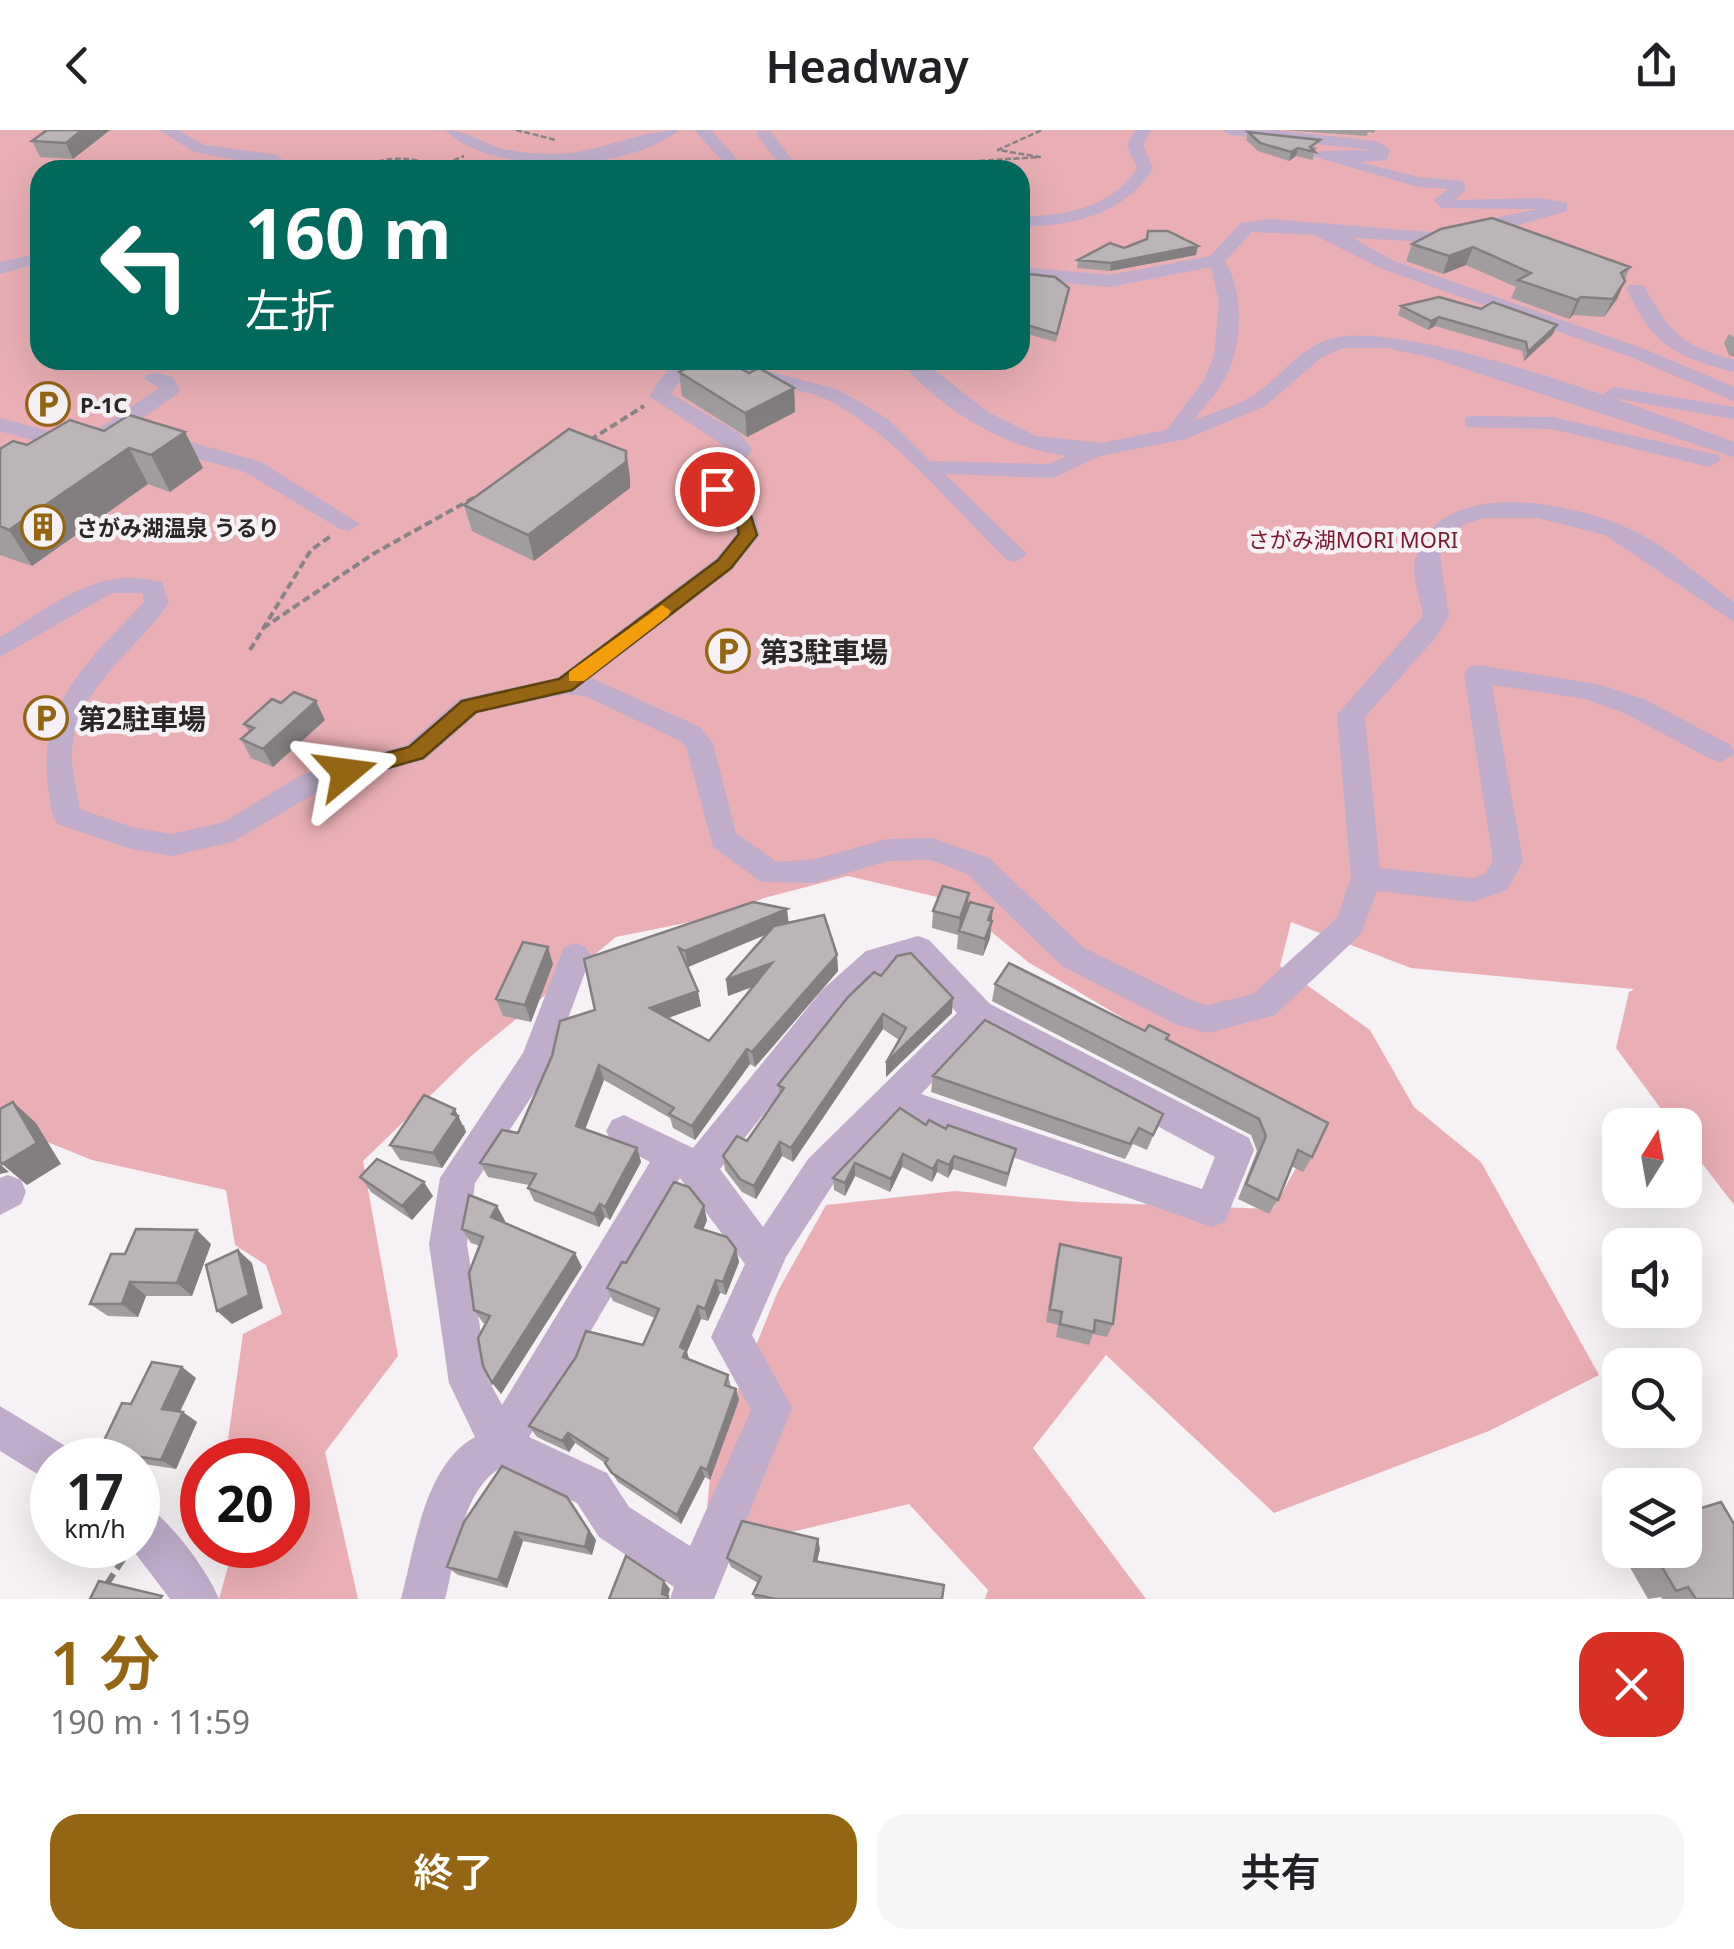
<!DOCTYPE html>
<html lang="ja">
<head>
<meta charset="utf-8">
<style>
	:root { --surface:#fff; --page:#f6f6f6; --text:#202124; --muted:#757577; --accent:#946513 }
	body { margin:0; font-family:"Noto Sans","Noto Sans JP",sans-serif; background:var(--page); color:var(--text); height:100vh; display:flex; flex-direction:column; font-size:38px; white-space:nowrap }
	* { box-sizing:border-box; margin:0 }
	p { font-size:32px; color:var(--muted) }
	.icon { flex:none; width:55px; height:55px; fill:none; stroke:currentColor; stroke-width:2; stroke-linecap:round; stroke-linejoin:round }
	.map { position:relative; height:1469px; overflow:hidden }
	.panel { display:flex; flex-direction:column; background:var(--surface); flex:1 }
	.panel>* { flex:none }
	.banner { position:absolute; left:30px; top:30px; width:1000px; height:210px; border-radius:30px; box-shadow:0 10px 40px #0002; background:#00695c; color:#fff; overflow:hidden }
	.needle { width:65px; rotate:11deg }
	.fabs { position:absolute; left:1602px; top:978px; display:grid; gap:20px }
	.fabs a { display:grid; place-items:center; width:100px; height:100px; border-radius:20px; background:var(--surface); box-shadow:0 10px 40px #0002; font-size:50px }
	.speed { position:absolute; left:30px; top:1308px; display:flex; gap:20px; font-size:50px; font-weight:700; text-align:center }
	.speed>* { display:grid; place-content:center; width:130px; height:130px; border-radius:50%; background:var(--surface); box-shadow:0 10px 40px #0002; line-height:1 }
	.speed small { font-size:25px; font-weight:400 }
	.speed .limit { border:15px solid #d22; background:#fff; color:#111 }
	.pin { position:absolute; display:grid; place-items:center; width:85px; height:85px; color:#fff; margin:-42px; border:5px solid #fff; border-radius:50%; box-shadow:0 2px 10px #0007 }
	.me { position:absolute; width:110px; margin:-55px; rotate:74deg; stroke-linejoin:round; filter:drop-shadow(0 0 8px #0008) }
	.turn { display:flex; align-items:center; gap:35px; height:210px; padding:0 50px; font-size:45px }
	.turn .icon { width:130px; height:130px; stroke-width:2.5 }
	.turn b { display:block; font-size:70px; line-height:85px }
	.round { display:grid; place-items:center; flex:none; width:105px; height:105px; border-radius:30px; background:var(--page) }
	.head { display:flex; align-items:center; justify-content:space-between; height:170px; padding:0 50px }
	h1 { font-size:60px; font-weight:600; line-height:75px; color:var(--accent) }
	.cta { display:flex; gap:20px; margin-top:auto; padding:20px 50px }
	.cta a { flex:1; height:115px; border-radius:30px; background:var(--accent); color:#fff; font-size:40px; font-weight:600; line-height:115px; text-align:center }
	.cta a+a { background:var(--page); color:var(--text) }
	header { display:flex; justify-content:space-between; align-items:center; height:130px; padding:0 50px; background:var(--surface); font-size:45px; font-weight:600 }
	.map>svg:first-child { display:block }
	.green { fill:#e9afb4; fill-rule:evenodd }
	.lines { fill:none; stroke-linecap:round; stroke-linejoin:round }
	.path-far2 { stroke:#888587; stroke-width:2.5; stroke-dasharray:6 2.5; stroke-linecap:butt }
	.path-far1 { stroke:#888587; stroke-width:4; stroke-dasharray:8 4; stroke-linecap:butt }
	.path { stroke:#888587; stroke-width:6; stroke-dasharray:12 6; stroke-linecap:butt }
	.minor { fill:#bfadcb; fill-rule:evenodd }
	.wall { fill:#a19c9d; fill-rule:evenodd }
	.shaded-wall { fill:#837f80 }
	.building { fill:#bbb5b7; stroke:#837f80; stroke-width:2.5 }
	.route { fill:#946513; stroke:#60420c; stroke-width:2.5 }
	.slow { fill:#f59e0b }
	.labels { text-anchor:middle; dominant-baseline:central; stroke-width:9; stroke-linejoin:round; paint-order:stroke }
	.far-poi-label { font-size:22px; font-weight:bold; fill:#282627; stroke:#f5f1f4; text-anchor:start }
	.far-park-label { font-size:22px; fill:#7d1830; stroke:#f5f1f4 }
	.poi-label { font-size:28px; font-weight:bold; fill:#282627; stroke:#f5f1f4; text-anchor:start }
</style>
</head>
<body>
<header><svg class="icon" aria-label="back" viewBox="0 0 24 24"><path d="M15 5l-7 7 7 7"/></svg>Headway<svg class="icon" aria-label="share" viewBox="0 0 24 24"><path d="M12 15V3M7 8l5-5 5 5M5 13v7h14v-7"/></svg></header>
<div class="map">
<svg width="1734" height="1469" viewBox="0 0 1734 1469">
	<rect width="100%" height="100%" fill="#f5f1f4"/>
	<path class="green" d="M0,0H1734V1075L1685,1011V995H1673L1616,918L1629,862L1634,859L1411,838L1291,792L1280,836L1370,900L1414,977L1481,1032L1599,1245L1489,1301L1274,1383L1106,1225L1033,1318L1146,1469H985L988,1460L909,1374L703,1423L712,1324L778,1161L826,1075L955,1061L1079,1072L1273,1079L1316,1002L1028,832L954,771L848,746L764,768L720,786L616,807L470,927L363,1031L398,1226L325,1322L358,1469H219L231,1426L225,1415H288V1330H225L243,1204L282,1184L266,1135L235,1115L226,1060L92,1030L0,993ZM40,40H1020V230H40Z"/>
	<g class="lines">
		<path class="path-far2" d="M516,0L556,10
			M456,32L488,36L489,40
			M354,40C380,28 413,22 438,40
			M430,40L464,26
			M924,40H946
			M972,40L960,32L1040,27L998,20L1042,0"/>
		<path class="path-far1" d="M590,310L644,276
			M263,498L373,424L477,366
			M250,520L311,420L331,406"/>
		<path class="path" d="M97,1469L126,1425"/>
		<path class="minor" d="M159,0H178L204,15L278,25L290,40L194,22Z
			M445,0C468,0 481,13 503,19C520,23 539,24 557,24C600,23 638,0 679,0C629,42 492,47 445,0Z
			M694,0H711L747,40H730Z
			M1135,0H1151L1143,15L1153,39C1122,86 1073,95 1020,97V87C1065,85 1110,79 1137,39L1127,15Z
			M1222,0H1273L1376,11L1390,19L1387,30L1360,32L1418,47L1463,51L1466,60L1455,70L1540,68L1567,73V81L1509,98L1429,112L1353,108L1394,131L1647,220L1734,257V271L1633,228L1382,139L1314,105L1252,102L1225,131C1245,165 1243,218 1223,252C1215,266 1203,277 1194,290C1215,282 1239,275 1257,263C1282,245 1300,218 1330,209C1402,186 1656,283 1734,312V327L1428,227L1387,218H1343L1321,228L1265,276L1186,309L1100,326L1053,348L945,344L1023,420L1027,425L1015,432L1007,430C951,376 897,306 828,270C792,252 732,261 704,230H728L839,260L888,289L930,331L1049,334L1067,326C1005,319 939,278 899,230H922L988,282L1036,306L1101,313L1166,300L1203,252L1214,225L1219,173L1211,137L1110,157L1020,149V137L1110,145L1210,126L1241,93L1270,89L1429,102L1538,79L1441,78L1434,70L1448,59L1418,57L1312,26L1320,21L1372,20L1230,5Z
			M758,1H770L800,40H784L756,4Z
			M40,123V133L0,144V132Z
			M1629,155H1643C1671,202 1679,215 1734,230V242C1676,227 1652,215 1627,159Z
			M674,230H694L671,264L739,303L752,319L729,358L757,390L760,405L733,439L591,548L700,597L713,614L736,703L777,732L815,729L887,709L932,708L989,728L1084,818L1195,872L1208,875L1253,864L1337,788L1351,748L1337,585L1423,486C1420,467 1410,445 1416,426C1441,344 1578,373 1634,401C1671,419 1701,448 1734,472V492L1605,405L1538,388H1483L1465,394L1448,407L1440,426L1449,486L1437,506L1365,587L1380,738L1473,748L1485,744L1493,730L1464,544L1468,538L1477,535L1597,554L1644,569L1731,615L1734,624L1721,632L1711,629L1624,583L1585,569L1492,555L1523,731L1507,760L1473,772L1377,761L1361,804L1275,885L1208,903L1177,895L1062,836L967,744L931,730L887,731L815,753L761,752L713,717L686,617L680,611L585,566L565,564L478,583L426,629L321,660L232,712L171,726L131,719L57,694C50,682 50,669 48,656C37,572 92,528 144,472L142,463H112L0,527V507C56,474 95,435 162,452L169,473C136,522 74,558 72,624C71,642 78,662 80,679L132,697L171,704L224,692L301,645L406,615L459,569L557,548L715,429L736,404L734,391L706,359L730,320L649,266Z
			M153,242L173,247L180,260L177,264L93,323L85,325L0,301V288L82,310L159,258L143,248Z
			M1614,257L1734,277V289L1607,267L1604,263Z
			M1473,286L1552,287L1718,325L1721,330L1710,337L1552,299L1465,297V287Z
			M155,302L261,332L360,394L348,401L340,399L245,342L147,314L144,309Z
			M918,806L929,810L990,874L1249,1008L1254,1020L1225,1092L1212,1097L898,987L834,1053L786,1127L752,1205L792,1278L714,1469H670L674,1457L599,1407L577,1373L502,1337C461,1360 456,1427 445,1469H401C415,1417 424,1335 475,1307L449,1253L429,1114L440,1048L523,923L564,817L575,813L586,817L591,826L549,940L475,1053L467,1114L488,1249L502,1275L650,1032L612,1012L606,1001L612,990L624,985L693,1018L822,860L866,821ZM912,834L957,883L808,1029L763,1097L720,1039L846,880L887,840ZM982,902L1215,1027L1202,1059L921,964ZM680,1048L745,1134L711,1207L751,1280L690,1416L629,1377L607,1343L529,1307Z
			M8,1045L21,1050L26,1062L21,1074L0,1085V1048Z
			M0,1276L67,1317L72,1330H52V1353L0,1321Z
			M138,1371C165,1382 208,1441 219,1469H170L129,1415H138Z"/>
	</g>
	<path class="wall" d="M47,0H110L73,29L40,27L32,11Z
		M1282,0H1375L1374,3L1368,2L1367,6Z
		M1248,2L1318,18L1314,21L1313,30L1296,26L1289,31L1258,21L1246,10Z
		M1441,99L1630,137L1617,169L1604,187L1573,185L1569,189L1511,168L1516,157L1466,135L1443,144L1406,131L1412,114Z
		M1124,118L1196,125L1110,141L1077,138L1078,130Z
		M1020,143L1068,167L1056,212L1020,202Z
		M1401,176L1481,179L1553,204L1524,231L1522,221L1435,196L1428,200L1398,185Z
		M1729,204L1734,207V227L1729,225L1724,213Z
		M679,242L749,243L794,258L795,282L747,307L682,266Z
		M104,301L185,302L203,338L170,362L148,354L32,436L0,425V319Z
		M630,347V358L534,431L472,401L464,375Z
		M325,590L273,637L251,628L241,609L249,602L244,594Z
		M969,763L967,779L992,791L990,808L983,826L957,819L958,804V805L932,798L933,781Z
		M789,793L837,825L838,841L755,937L750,934L695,1010L673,998L670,988L604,950L585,999L637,1018L641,1032L610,1090L605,1087L599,1097L534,1071L528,1058L529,1055L488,1047L480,1033L518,1003L595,880L584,829ZM767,804L728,866L753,856L709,911L668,888L701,876L688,837Z
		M553,834L531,892L503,886L496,869Z
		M995,854L1145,901L1169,905L1167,909L1312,1027L1303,1042L1291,1036L1278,1070L1269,1084L1238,1069L1257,1021L1251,1005L992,871Z
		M848,867L952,883L886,947L899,910L883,899L793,1032L782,1026L756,1069L742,1062L725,1040L723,1026L747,1011L780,965L778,955Z
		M933,946L1163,984L1147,1020L1133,1014L1125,1029L931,962Z
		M900,978L926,995L1013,1031L1006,1057L953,1039L948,1048L937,1042L932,1052L902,1037L890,1062L855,1046L845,1066L834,1060L833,1048Z
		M464,995L466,1002L442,1038L400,1030L390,1015Z
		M360,1047L433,1066L412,1090L371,1062Z
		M497,1076L505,1091L504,1092L582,1137L501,1264L486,1194L483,1193L474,1180L480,1116L471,1113L462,1099Z
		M707,1090L703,1100L736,1119L739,1132L726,1165L720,1163L708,1191L701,1189L687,1222L689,1229L728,1245L731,1257L739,1270L710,1350L705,1347L681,1394L618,1352L605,1333L575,1313L569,1322L537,1307L529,1296L643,1215L655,1188L613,1171L607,1158L626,1133Z
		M211,1114L192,1166H146L138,1187L108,1186L90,1174L125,1124Z
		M1060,1114L1113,1194L1107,1207L1093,1204L1089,1215L1056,1207L1058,1195L1046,1192L1056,1128Z
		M182,1237L196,1248L180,1282L197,1292L176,1339L138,1333V1330H115L99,1321L131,1274Z
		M567,1367L596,1410L592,1425L523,1411L507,1458L458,1445L447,1437Z
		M1620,1406V1420L1614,1409Z
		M820,1419L817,1431L942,1469H755L753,1464L758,1453L731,1437L727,1428Z
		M1620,1420H1685L1734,1469H1662L1661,1467L1648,1469Z"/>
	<path class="shaded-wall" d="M82,0H110L73,29L66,13Z
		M1298,18L1296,26L1289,31L1291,22Z
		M1198,116L1196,125L1110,141L1111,133Z
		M1473,117L1466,135L1443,144L1449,126Z
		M1625,151L1617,169L1604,187L1613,169Z
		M1581,167L1573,185L1569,189L1577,170Z
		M1439,187L1435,196L1428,200L1431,191Z
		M1557,195L1553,204L1524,231L1528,222Z
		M794,258L795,282L747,307L745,283Z
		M185,302L203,338L170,362L151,325Z
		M129,318L148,354L32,436L9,400Z
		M626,321L630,347V358L534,431L528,405Z
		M316,571L325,590L273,637L263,619Z
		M969,763L967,780L958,805L960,788Z
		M993,778L990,808L983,826L988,790Z
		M787,779L789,795L688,837L685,821Z
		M548,817L553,834L531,892L525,875Z
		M837,825L838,841L755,937L752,922Z
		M772,833L774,849L728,866L726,850Z
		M698,861L701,876L654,893L650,878Z
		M953,868L952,883L886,947V933Z
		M883,884V899L793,1032L791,1018Z
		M747,919L750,934L695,1010L692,996Z
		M599,935L604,950L581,1010L576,996Z
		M13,972L36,993L61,1034L27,1055L2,1034Z
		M455,979L466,1002L442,1038L433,1023Z
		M780,1012L782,1026L756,1069L754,1056Z
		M637,1018L641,1032L610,1090L605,1077Z
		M903,1024L902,1037L890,1062L891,1049Z
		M954,1026L953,1039L948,1048L949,1035Z
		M938,1030L937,1042L932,1052L933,1039Z
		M855,1033V1046L845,1066V1053Z
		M0,1034L9,1042L0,1044Z
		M424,1052L433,1066L412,1090L402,1076Z
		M600,1074L605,1087L599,1097L594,1084Z
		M497,1076L505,1091L499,1101L491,1087Z
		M704,1076L707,1090L699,1111L695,1097Z
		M197,1100L211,1114L192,1166L177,1153Z
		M736,1119L739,1132L726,1165L723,1152Z
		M238,1120L252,1133L263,1178L232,1194L217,1181Z
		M575,1123L582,1137L501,1264L492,1253Z
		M716,1150L720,1163L708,1191L705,1179Z
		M130,1152L146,1166L138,1187L122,1174Z
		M698,1176L701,1189L687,1222L690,1232L687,1238L680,1217Z
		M182,1237L196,1248L176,1289L162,1279Z
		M736,1259L739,1270L710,1350L707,1340Z
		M183,1282L197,1292L176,1339L161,1330Z
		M568,1303L575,1313L569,1322L562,1311Z
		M701,1337L705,1347L681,1394L677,1385Z
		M567,1367L596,1410L592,1425L585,1417Z
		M515,1402L523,1411L507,1458L498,1450Z
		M818,1409L820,1419L815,1440L814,1431Z
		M664,1451L670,1459L668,1466L670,1469H665L662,1464Z"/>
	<path class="building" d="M47,0H82L66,13L32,11Z
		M1248,2L1320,10L1310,17L1315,22L1298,18L1291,22L1260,13Z
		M1492,88L1630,137L1621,143L1625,151L1613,169L1581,167L1577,170L1518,150L1531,143L1473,117L1449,126L1412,114L1441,99Z
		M1148,101H1168L1198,116L1111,133L1078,130L1110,113L1124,118L1147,109Z
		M1020,143L1055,147L1069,158L1057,204L1020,193V165L1023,162H1020Z
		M1439,167L1481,179L1493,172L1557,195L1528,222L1526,212L1439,187L1431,191L1401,176Z
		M704,230H724L749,243L759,238L794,258L745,283L679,242Z
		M129,285L185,302L151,325L129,318L9,400L0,396V319L13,311L27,315L70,290L104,301Z
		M569,299L626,321V332L528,405L464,375Z
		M294,562L316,571L263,619L241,609L254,598L244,594L272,569L281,573Z
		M943,756L969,763L960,788L933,781Z
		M753,772L787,779L685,821L679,818L698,861L650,878L709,911L772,833L726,850L774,796L824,785L837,825L752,922L747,919L692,996L669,984L674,978L599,935L576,996L637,1018L605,1077L600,1074L594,1084L528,1058L536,1044L480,1033L502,1000L518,1003L552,926L560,891L595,880L584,829Z
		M970,772L993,778L988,790L992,791L985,809L959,801Z
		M523,812L548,817L525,875L496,869Z
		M911,823L953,868L886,933L906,898L883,884L791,1018L780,1012L754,1056L740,1049L723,1026L737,1006L747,1011L784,958L778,955L848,867L874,842L881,846L897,826Z
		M1009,833L1145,901L1149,895L1169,905L1166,909L1328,993L1312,1027L1298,1020L1278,1070L1246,1054L1266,1006L1259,989L995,854Z
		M985,890L1163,984L1153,1005L1139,998L1130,1014L933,946Z
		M424,965L455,979L452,984L458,986L433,1023L390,1015Z
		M13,972L37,1013L2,1034L0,1031V979Z
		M900,978L926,995L929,990L946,999L948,995L1016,1019L1008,1044L954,1026L949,1035L938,1030L933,1039L903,1024L891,1049L855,1033L845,1053L833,1048Z
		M377,1029L424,1052L402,1076L360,1047Z
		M674,1052L689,1057L704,1076L695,1097L727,1107L736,1119L723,1152L716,1150L705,1179L698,1176L680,1217L686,1220L683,1227L728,1245L725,1255L736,1259L707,1340L701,1337L677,1385L612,1343L605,1333L608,1329L568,1303L562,1311L529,1296L576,1227L586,1201L643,1215L659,1179L607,1158L622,1132L626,1133Z
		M469,1065L497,1076L491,1087L575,1123L492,1253L483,1236L478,1208L490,1186L474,1180L469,1143L483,1107L462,1099Z
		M136,1099L197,1100L177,1153L130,1152L122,1174H90L111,1124H125Z
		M1060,1114L1121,1128L1113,1194L1095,1190L1094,1202L1060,1194L1062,1182L1050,1179Z
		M238,1120L249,1165L217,1181L206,1135Z
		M152,1232L182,1237L162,1279L183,1282L161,1330L99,1321L122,1273L131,1274Z
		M502,1336L567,1367L589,1401L585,1417L515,1402L498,1450L447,1437L464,1392Z
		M1721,1372L1734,1394V1469H1696L1688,1457L1676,1461L1652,1420H1685V1383Z
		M742,1391L818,1409L814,1431L944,1455L942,1469H775L753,1464L761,1447L727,1428Z
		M626,1426L664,1451L662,1464L668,1466L667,1469H609Z
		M99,1451L162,1466L160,1469H90Z"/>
	<path class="route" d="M717,354L751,386L757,405L731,438L572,560L476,582L423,628L346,650L338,648V636L409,617L462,571L559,549L718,430L739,404L736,391L709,359Z"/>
	<path class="slow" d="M662,475L671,481L668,486L584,551H569V542Z"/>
	<defs>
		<g id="parking-ring" transform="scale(2.25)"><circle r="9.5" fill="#f5f1f4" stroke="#946513" stroke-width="1.5"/><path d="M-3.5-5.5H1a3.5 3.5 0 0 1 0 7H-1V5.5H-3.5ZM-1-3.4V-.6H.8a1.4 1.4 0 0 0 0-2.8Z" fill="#946513"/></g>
		<g id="building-ring" transform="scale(2.25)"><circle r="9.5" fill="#f5f1f4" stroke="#946513" stroke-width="1.5"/><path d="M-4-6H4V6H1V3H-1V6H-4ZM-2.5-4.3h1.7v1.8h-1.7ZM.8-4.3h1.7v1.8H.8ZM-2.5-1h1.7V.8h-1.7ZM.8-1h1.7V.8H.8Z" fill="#946513"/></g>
	</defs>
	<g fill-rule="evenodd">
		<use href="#parking-ring" x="48" y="274"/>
		<use href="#building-ring" x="43" y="397"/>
		<use href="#parking-ring" x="728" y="521"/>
		<use href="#parking-ring" x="46" y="588"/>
	</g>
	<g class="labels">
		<g class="far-poi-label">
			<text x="80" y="274">P-1C</text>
			<text x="76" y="397">さがみ湖温泉 うるり</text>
		</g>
		<g class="far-park-label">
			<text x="1353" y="409">さがみ湖MORI MORI</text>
		</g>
		<g class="poi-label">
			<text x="760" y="521">第3駐車場</text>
			<text x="78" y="588">第2駐車場</text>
		</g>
	</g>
</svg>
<div class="fabs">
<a><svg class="needle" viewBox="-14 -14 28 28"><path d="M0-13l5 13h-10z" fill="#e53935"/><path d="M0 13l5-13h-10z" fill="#757577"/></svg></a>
<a><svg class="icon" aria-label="sound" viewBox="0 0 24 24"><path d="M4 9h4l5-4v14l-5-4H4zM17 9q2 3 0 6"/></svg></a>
<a><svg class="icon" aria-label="search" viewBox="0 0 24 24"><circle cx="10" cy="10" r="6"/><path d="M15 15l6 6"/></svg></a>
<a><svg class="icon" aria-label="layers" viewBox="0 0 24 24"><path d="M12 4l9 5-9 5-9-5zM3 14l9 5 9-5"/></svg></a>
</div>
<div class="speed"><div>17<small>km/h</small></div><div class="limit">20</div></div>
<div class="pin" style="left:717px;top:359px;background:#d93025"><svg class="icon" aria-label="arrive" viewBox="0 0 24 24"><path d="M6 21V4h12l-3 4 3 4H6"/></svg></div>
<svg class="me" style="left:346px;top:642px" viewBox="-20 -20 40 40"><path d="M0-17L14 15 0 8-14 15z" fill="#946513" stroke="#fff" stroke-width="4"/></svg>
<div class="banner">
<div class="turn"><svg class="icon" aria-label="left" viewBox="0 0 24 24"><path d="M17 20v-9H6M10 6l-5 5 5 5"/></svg><div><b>160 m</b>左折</div></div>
</div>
</div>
<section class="panel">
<div class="head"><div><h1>1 分</h1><p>190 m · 11:59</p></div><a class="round" style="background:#d93025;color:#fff"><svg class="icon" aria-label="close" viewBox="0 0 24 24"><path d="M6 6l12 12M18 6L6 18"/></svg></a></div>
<div class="cta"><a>終了</a><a>共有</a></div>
</section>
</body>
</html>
